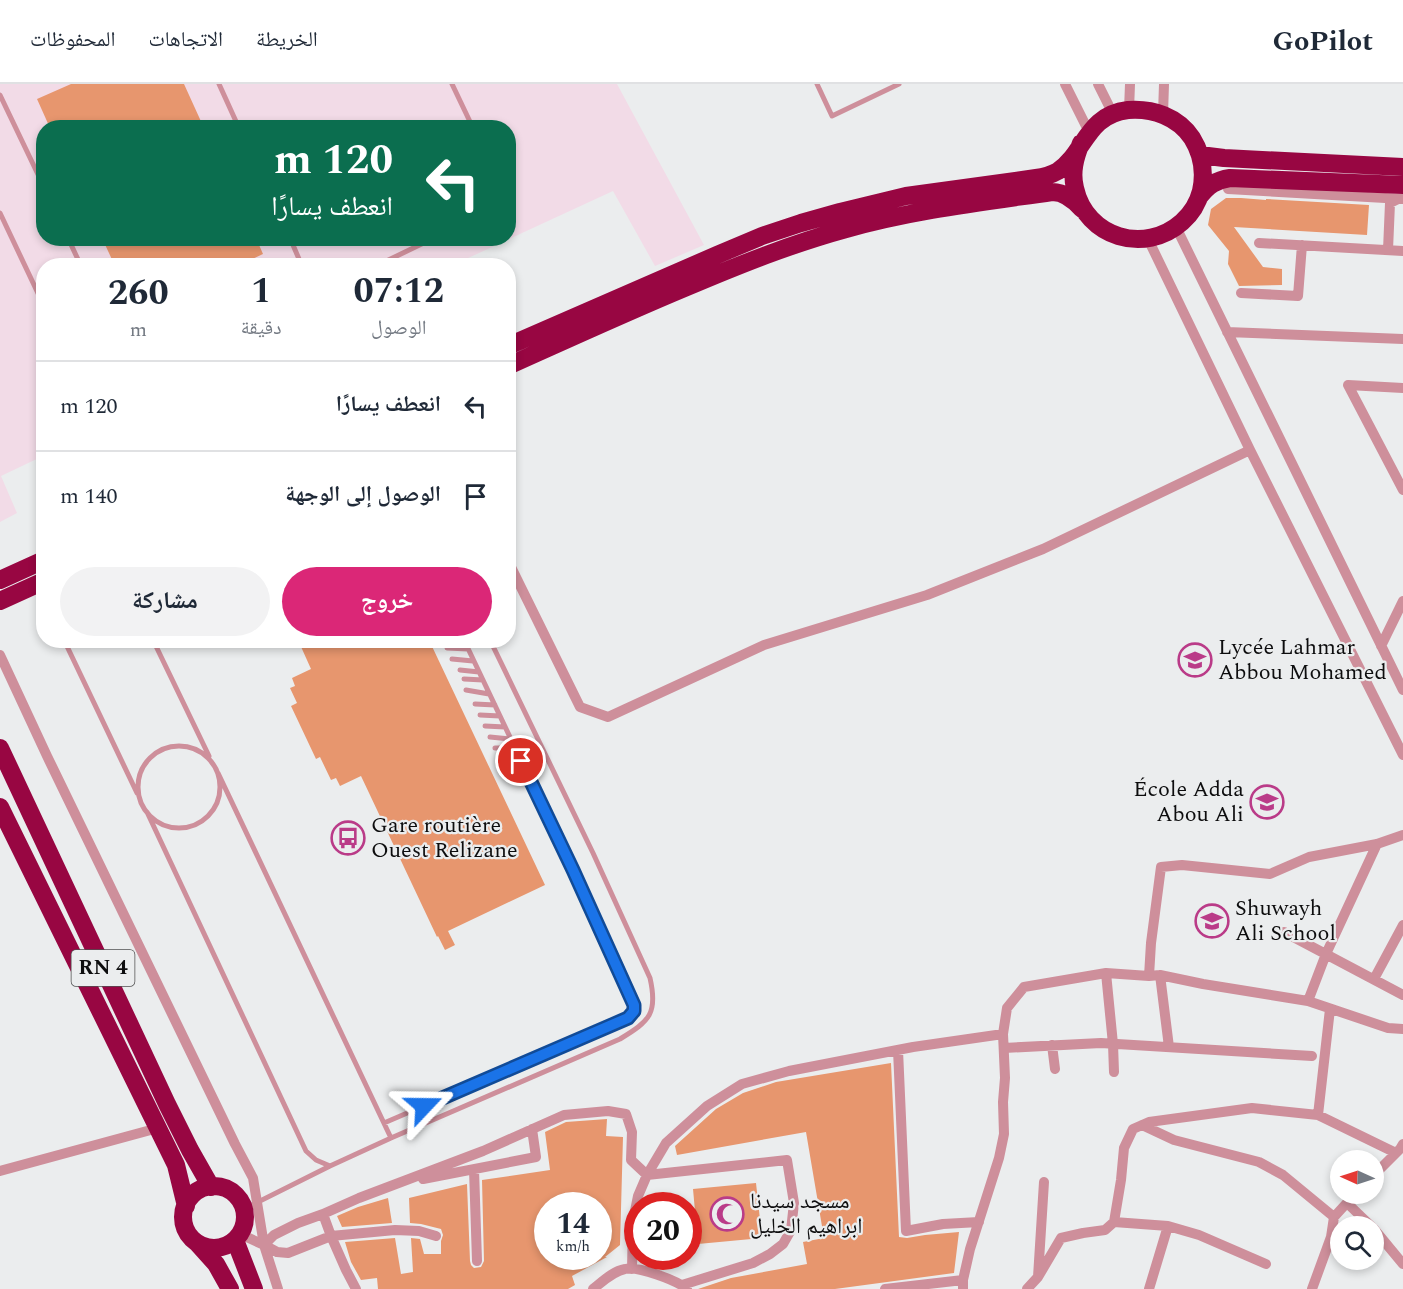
<!DOCTYPE html>
<html lang="ar">
<head>
<meta charset="utf-8">
<style>
	:root { --surface:#fff; --page:#f2f2f3; --text:#1f2937; --muted:#747a83; --line:#e0e1e3; --accent:#db2777 }
	body { margin:0; font-family:Spectral,"Noto Naskh Arabic",serif; background:var(--page); color:var(--text); direction:rtl; height:100vh; display:flex; flex-direction:column; font-size:22px; white-space:nowrap }
	* { box-sizing:border-box; margin:0 }
	p { font-size:20px; color:var(--muted) }
	.icon { flex:none; width:33px; height:33px; fill:none; stroke:currentColor; stroke-width:2; stroke-linecap:round; stroke-linejoin:round }
	.map { position:relative; flex:1; overflow:hidden; direction:ltr }
	.panel { position:absolute; left:36px; top:174px; width:480px; height:390px; display:flex; flex-direction:column; background:var(--surface); border-radius:24px; box-shadow:0 3px 9px #0003; direction:rtl }
	.panel>* { flex:none }
	.top-card { position:absolute; left:36px; top:36px; width:480px; height:126px; border-radius:24px; box-shadow:0 3px 9px #0003; direction:rtl; background:#0b6e4f; color:#fff; overflow:hidden }
	.needle { width:39px; rotate:273deg }
	.buttons { position:absolute; left:1330px; top:1066px; display:grid; gap:12px }
	.buttons a { display:grid; place-items:center; width:54px; height:54px; border-radius:50%; background:var(--surface); box-shadow:0 3px 9px #0003; font-size:30px }
	.speed { position:absolute; left:534px; top:1108px; display:flex; gap:12px; font-size:30px; font-weight:700; text-align:center }
	.speed>* { display:grid; place-content:center; width:78px; height:78px; border-radius:50%; background:var(--surface); box-shadow:0 3px 9px #0003; line-height:1 }
	.speed small { font-size:15px; font-weight:400 }
	.speed .limit { border:9px solid #d22; background:#fff; color:#111 }
	.pin { position:absolute; display:grid; place-items:center; width:51px; height:51px; color:#fff; margin:-26px; border:3px solid #fff; border-radius:50%; box-shadow:0 2px 6px #0007 }
	.me { position:absolute; width:66px; margin:-33px; rotate:67deg; stroke-linejoin:round; filter:drop-shadow(0 0 4px #0008) }
	.turn { display:flex; align-items:center; gap:21px; height:126px; padding:0 24px; font-size:27px }
	.turn .icon { width:78px; height:78px; stroke-width:2.5 }
	.turn b { display:block; font-size:42px; line-height:51px }
	.eta { display:flex; justify-content:space-evenly; align-items:center; height:102px; text-align:center }
	.eta b { font-size:36px; font-weight:700; line-height:42px }
	.button { display:flex; gap:12px; margin-top:auto; padding:12px 24px }
	.button a { flex:1; height:69px; border-radius:36px; background:var(--accent); color:#fff; font-size:24px; font-weight:700; line-height:69px; text-align:center }
	.button a+a { background:var(--page); color:var(--text) }
	ul { padding:0; list-style:none }
	li { display:flex; align-items:center; gap:18px; height:90px; padding:0 24px; border-top:2px solid var(--line) }
	li div { flex:1 }
	li b { display:block; font-size:22px }
	li em { font-style:normal }
	header { display:flex; align-items:center; gap:36px; box-sizing:border-box; height:84px; padding:0 30px; background:var(--surface); border-bottom:2px solid var(--line) }
	header strong { font-size:28px }
	nav { display:flex; gap:33px; margin-inline-start:auto; font-size:21px }
	.map>svg:first-child { display:block }
	.industrial { fill:#f2dbe7; fill-rule:evenodd }
	.building { fill:#e7966e; fill-rule:evenodd }
	.lines { fill:none; stroke-linecap:round; stroke-linejoin:round }
	.lane { stroke:#ce8f9b; stroke-width:5 }
	.street { stroke:#ce8f9b; stroke-width:10 }
	.highway { stroke:#980642; stroke-width:18 }
	.route-casing { stroke:#114b97; stroke-width:15 }
	.route { stroke:#1a73e8; stroke-width:10 }
	.labels { text-anchor:middle; dominant-baseline:central; stroke-width:4.5; stroke-linejoin:round; paint-order:stroke }
	.shield { fill:#ebedee; stroke:#505051; stroke-width:1.5 }
	.shield-label { font-size:21px; font-weight:bold; fill:#0d0d0e }
	.poi-label { font-size:22px; fill:#0d0d0e; stroke:#ebedee; text-anchor:start }
</style>
</head>
<body>
<header>
<strong>GoPilot</strong>
<nav><a>الخريطة</a><a>الاتجاهات</a><a>المحفوظات</a></nav>
</header>
<div class="map">
<svg width="1403" height="1205" viewBox="0 0 1403 1205">
	<rect width="100%" height="100%" fill="#ebedee"/>
	<path class="industrial" d="M0,0H617L704,161L655,182L613,107L453,181L44,182L43,372L1,392L17,429L0,438ZM44,44H508V154H44Z"/>
	<path class="building" d="M71,0H184L204,44H50L37,15Z
		M1226,114H1241L1266,116V115L1369,121L1367,151L1234,143L1263,183L1282,185V201L1239,202L1228,180L1229,167L1208,141L1211,125Z
		M102,154H256L263,170L237,182H115Z
		M298,556H429L545,801L448,847L455,861L445,866L438,852L437,853L361,692L340,702L336,694L331,696L320,673L316,675L291,622L297,619L290,604L295,602L292,594L311,585Z
		M891,979L899,1153L907,1154L925,1151L959,1148L954,1189L835,1205H698L731,1194L807,1180L803,1158L824,1154L806,1048L677,1071L675,1062L716,1025L743,1009L776,998Z
		M607,1035L606,1052L623,1053L620,1161L605,1173H607L572,1192L575,1201L568,1205H378L377,1194L361,1196L351,1178L345,1158L395,1154L401,1190L413,1188L411,1154L420,1155L424,1170H441V1157L443,1151L441,1145L421,1140L410,1139L409,1114L467,1100L470,1177L471,1181L474,1184L481,1183L484,1177L482,1096L550,1086L545,1048L566,1038ZM548,1122H598V1173H548Z
		M756,1099L762,1154L698,1160L693,1105Z
		M388,1114L392,1139L342,1143L337,1132L358,1123Z"/>
	<g class="lines">
		<path class="lane" d="M219,0L239,44
			M452,0L473,44
			M817,0L832,32L899,0
			M0,11L44,103
			M0,129L44,222
			M68,154L81,182
			M290,154L302,182
			M376,182L434,154
			M64,556L137,709
			M153,556L209,672
			M447,564L468,565
			M452,575L473,577
			M460,586L479,588
			M464,595L483,596
			M466,606L489,610
			M475,620L495,621
			M480,631L500,632
			M485,642L505,643
			M490,653L511,655
			M138 703a41 41 0 1 1 82 0a41 41 0 1 1-82 0Z
			M495,664H516
			M501,676L521,677
			M507,686L526,687
			M218,689L391,1054
			M511,697L532,700
			M147,728L306,1067L316,1076L330,1082L391,1054L620,955C650,937 658,929 650,894L593,769L490,556
			M384,1039L628,934L634,927V921L573,786L464,556
			M244,1125L330,1082"/>
		<path class="street" d="M1065,0L1089,48
			M1098,0L1113,30
			M1129,26L1130,0
			M1163,30L1164,0
			M1228,105L1403,115
			M1176,143L1403,606
			M1148,155L1250,366L1403,671
			M1259,159L1403,167
			M1388,166L1390,119L1398,115
			M1241,209L1298,212L1302,161
			M1227,248L1403,255
			M1403,304L1348,301L1403,406
			M508,477L580,623L608,633L764,561L927,511L1043,465L1250,366
			M1381,562L1403,517
			M0,571L47,672L235,1060L253,1094L264,1161
			M1284,848L1403,911
			M1106,889L1113,960L1114,988
			M1160,891L1169,963
			M1149,892L1151,859L1161,783L1182,781L1270,790L1309,773L1377,760L1403,751
			M1374,895L1403,841
			M1308,917L1326,870L1377,760
			M1052,961L1055,985
			M1004,964L1101,959L1312,972
			M898,966L906,1147L943,1140L979,1138
			M1318,1031L1330,925
			M1142,1041L1174,1056L1259,1078L1283,1091L1334,1133
			M474,1085L477,1177
			M0,1087L158,1044
			M1374,1091L1400,1065L1403,1060
			M423,1095L536,1073L532,1045
			M1347,1119L1372,1143
			M323,1130L331,1152L395,1146L419,1147L436,1152
			M1114,1138L1168,1142L1149,1205
			M1168,1142L1199,1151L1266,1180
			M1374,1145L1403,1180
			M240,1150L264,1161L274,1151L298,1139L323,1130L359,1114L483,1067L564,1031L608,1027L626,1030L632,1048L631,1076L647,1091L787,1076L794,1119L791,1146L783,1160L770,1170L753,1179L682,1201
			M632,1185L633,1137L638,1112L647,1091L666,1059L707,1022L742,1000L789,987L913,963L1003,950
			M1038,1193L1061,1154L1083,1149L1105,1146L1114,1138L1121,1096L1124,1064L1133,1045L1149,1038L1252,1024L1318,1031L1396,1069
			M278,1205L264,1161L277,1168L288,1169L331,1152L346,1186L356,1205
			M593,1205C602,1198 613,1187 625,1185C638,1182 676,1196 687,1205
			M885,1205L963,1196
			M963,1205V1196L970,1165L999,1074L1004,1050L1003,1018L1005,994L1003,950L1007,924L1024,903L1106,889L1149,892L1160,891L1203,900L1308,917L1388,944L1403,945
			M1027,1205L1038,1193L1044,1098
			M1312,1205L1331,1153L1334,1133L1355,1110"/>
		<path class="highway" d="M1200,71L1224,74L1403,83
			M1200,112C1208,102 1216,96 1230,94L1403,101
			M508,262L717,171L762,152L801,139L840,128L906,112L1036,94C1044,93 1051,91 1058,87C1085,69 1086,31 1128,26C1153,24 1178,33 1192,54C1202,70 1205,89 1201,107C1198,119 1191,130 1182,138C1145,171 1086,154 1075,104C1071,88 1075,74 1081,59
			M508,282C568,255 627,228 687,203C739,181 791,160 846,145C913,126 983,118 1052,108C1065,108 1074,116 1082,125
			M0,496L44,476
			M0,517L44,497
			M0,664L167,1020L190,1066L211,1103
			M0,723L176,1081L186,1122
			M183 1133a31 31 0 1 1 62 0a31 31 0 1 1-62 0Z
			M235,1156L254,1205
			M198,1160L216,1180L230,1205"/>
	</g>
	<g class="lines">
		<g class="route-casing">
			<path id="route" d="M424,1022L628,934L634,927V921L573,786L521,677"/>
		</g>
		<use href="#route" class="route"/>
	</g>
	<defs>
		<g id="school-ring" transform="scale(1.725)"><circle r="9.5" fill="#ebedee" stroke="#ba3b88" stroke-width="1.5"/><path d="M0-5L7-2L0 1L-7-2ZM-4 1L0 2.5L4 1V4Q0 6-4 4Z" fill="#ba3b88"/></g>
		<g id="bus-ring" transform="scale(1.725)"><circle r="9.5" fill="#ebedee" stroke="#ba3b88" stroke-width="1.5"/><path d="M-5-6H5V4H4V6H2V4H-2V6H-4V4H-5ZM-3.5-4V0h7V-4ZM-3.5 1.2v1.5H-2V1.2ZM2 1.2v1.5H3.5V1.2Z" fill="#ba3b88"/></g>
		<g id="mosque-ring" transform="scale(1.725)"><circle r="9.5" fill="#ebedee" stroke="#ba3b88" stroke-width="1.5"/><path d="M3.5-4.9A6 6 0 1 0 3.5 4.9A5 5 0 1 1 3.5-4.9Z" fill="#ba3b88"/></g>
	</defs>
	<g fill-rule="evenodd">
		<use href="#school-ring" x="1195" y="576"/>
		<use href="#school-ring" x="1267" y="718"/>
		<use href="#bus-ring" x="348" y="754"/>
		<use href="#school-ring" x="1212" y="837"/>
		<use href="#mosque-ring" x="727" y="1130"/>
	</g>
	<g class="labels">
		<rect class="shield" x="71.5" y="866" width="63" height="36" rx="4.5"/>
		<g class="shield-label">
			<text x="103" y="884">RN 4</text>
		</g>
		<g class="poi-label">
			<text x="1218" y="563">Lycée Lahmar<tspan x="1218" dy="25">Abbou Mohamed</tspan></text>
			<text x="1244" y="705" text-anchor="end">École Adda<tspan x="1244" dy="25">Abou Ali</tspan></text>
			<text x="371" y="741">Gare routière<tspan x="371" dy="25">Ouest Relizane</tspan></text>
			<text x="1235" y="824">Shuwayh<tspan x="1235" dy="25">Ali School</tspan></text>
			<text x="750" y="1117">مسجد سيدنا<tspan x="750" dy="25">ابراهيم الخليل</tspan></text>
		</g>
	</g>
</svg>
<div class="buttons">
<a><svg class="needle" viewBox="-14 -14 28 28"><path d="M0-13l5 13h-10z" fill="#e53935"/><path d="M0 13l5-13h-10z" fill="#747a83"/></svg></a>
<a><svg class="icon" aria-label="search" viewBox="0 0 24 24"><circle cx="10" cy="10" r="6"/><path d="M15 15l6 6"/></svg></a>
</div>
<div class="speed"><div>14<small>km/h</small></div><div class="limit">20</div></div>
<div class="pin" style="left:521px;top:677px;background:#d93025"><svg class="icon" aria-label="arrive" viewBox="0 0 24 24"><path d="M6 21V4h12l-3 4 3 4H6"/></svg></div>
<svg class="me" style="left:424px;top:1022px" viewBox="-20 -20 40 40"><path d="M0-17L14 15 0 8-14 15z" fill="#1a73e8" stroke="#fff" stroke-width="4"/></svg>
<div class="top-card">
<div class="turn"><svg class="icon" aria-label="left" viewBox="0 0 24 24"><path d="M17 20v-9H6M10 6l-5 5 5 5"/></svg><div><b>120 m</b>انعطف يسارًا</div></div>
</div>
<section class="panel">
<div class="eta">
<div><b>07:12</b><p>الوصول</p></div>
<div><b>1</b><p>دقيقة</p></div>
<div><b>260</b><p>m</p></div>
</div>
<ul>
<li><svg class="icon" aria-label="left" viewBox="0 0 24 24"><path d="M17 20v-9H6M10 6l-5 5 5 5"/></svg><div><b>انعطف يسارًا</b></div><em>120 m</em></li>
<li><svg class="icon" aria-label="arrive" viewBox="0 0 24 24"><path d="M6 21V4h12l-3 4 3 4H6"/></svg><div><b>الوصول إلى الوجهة</b></div><em>140 m</em></li>
</ul>
<div class="button"><a>خروج</a><a>مشاركة</a></div>
</section>
</div>
</body>
</html>
